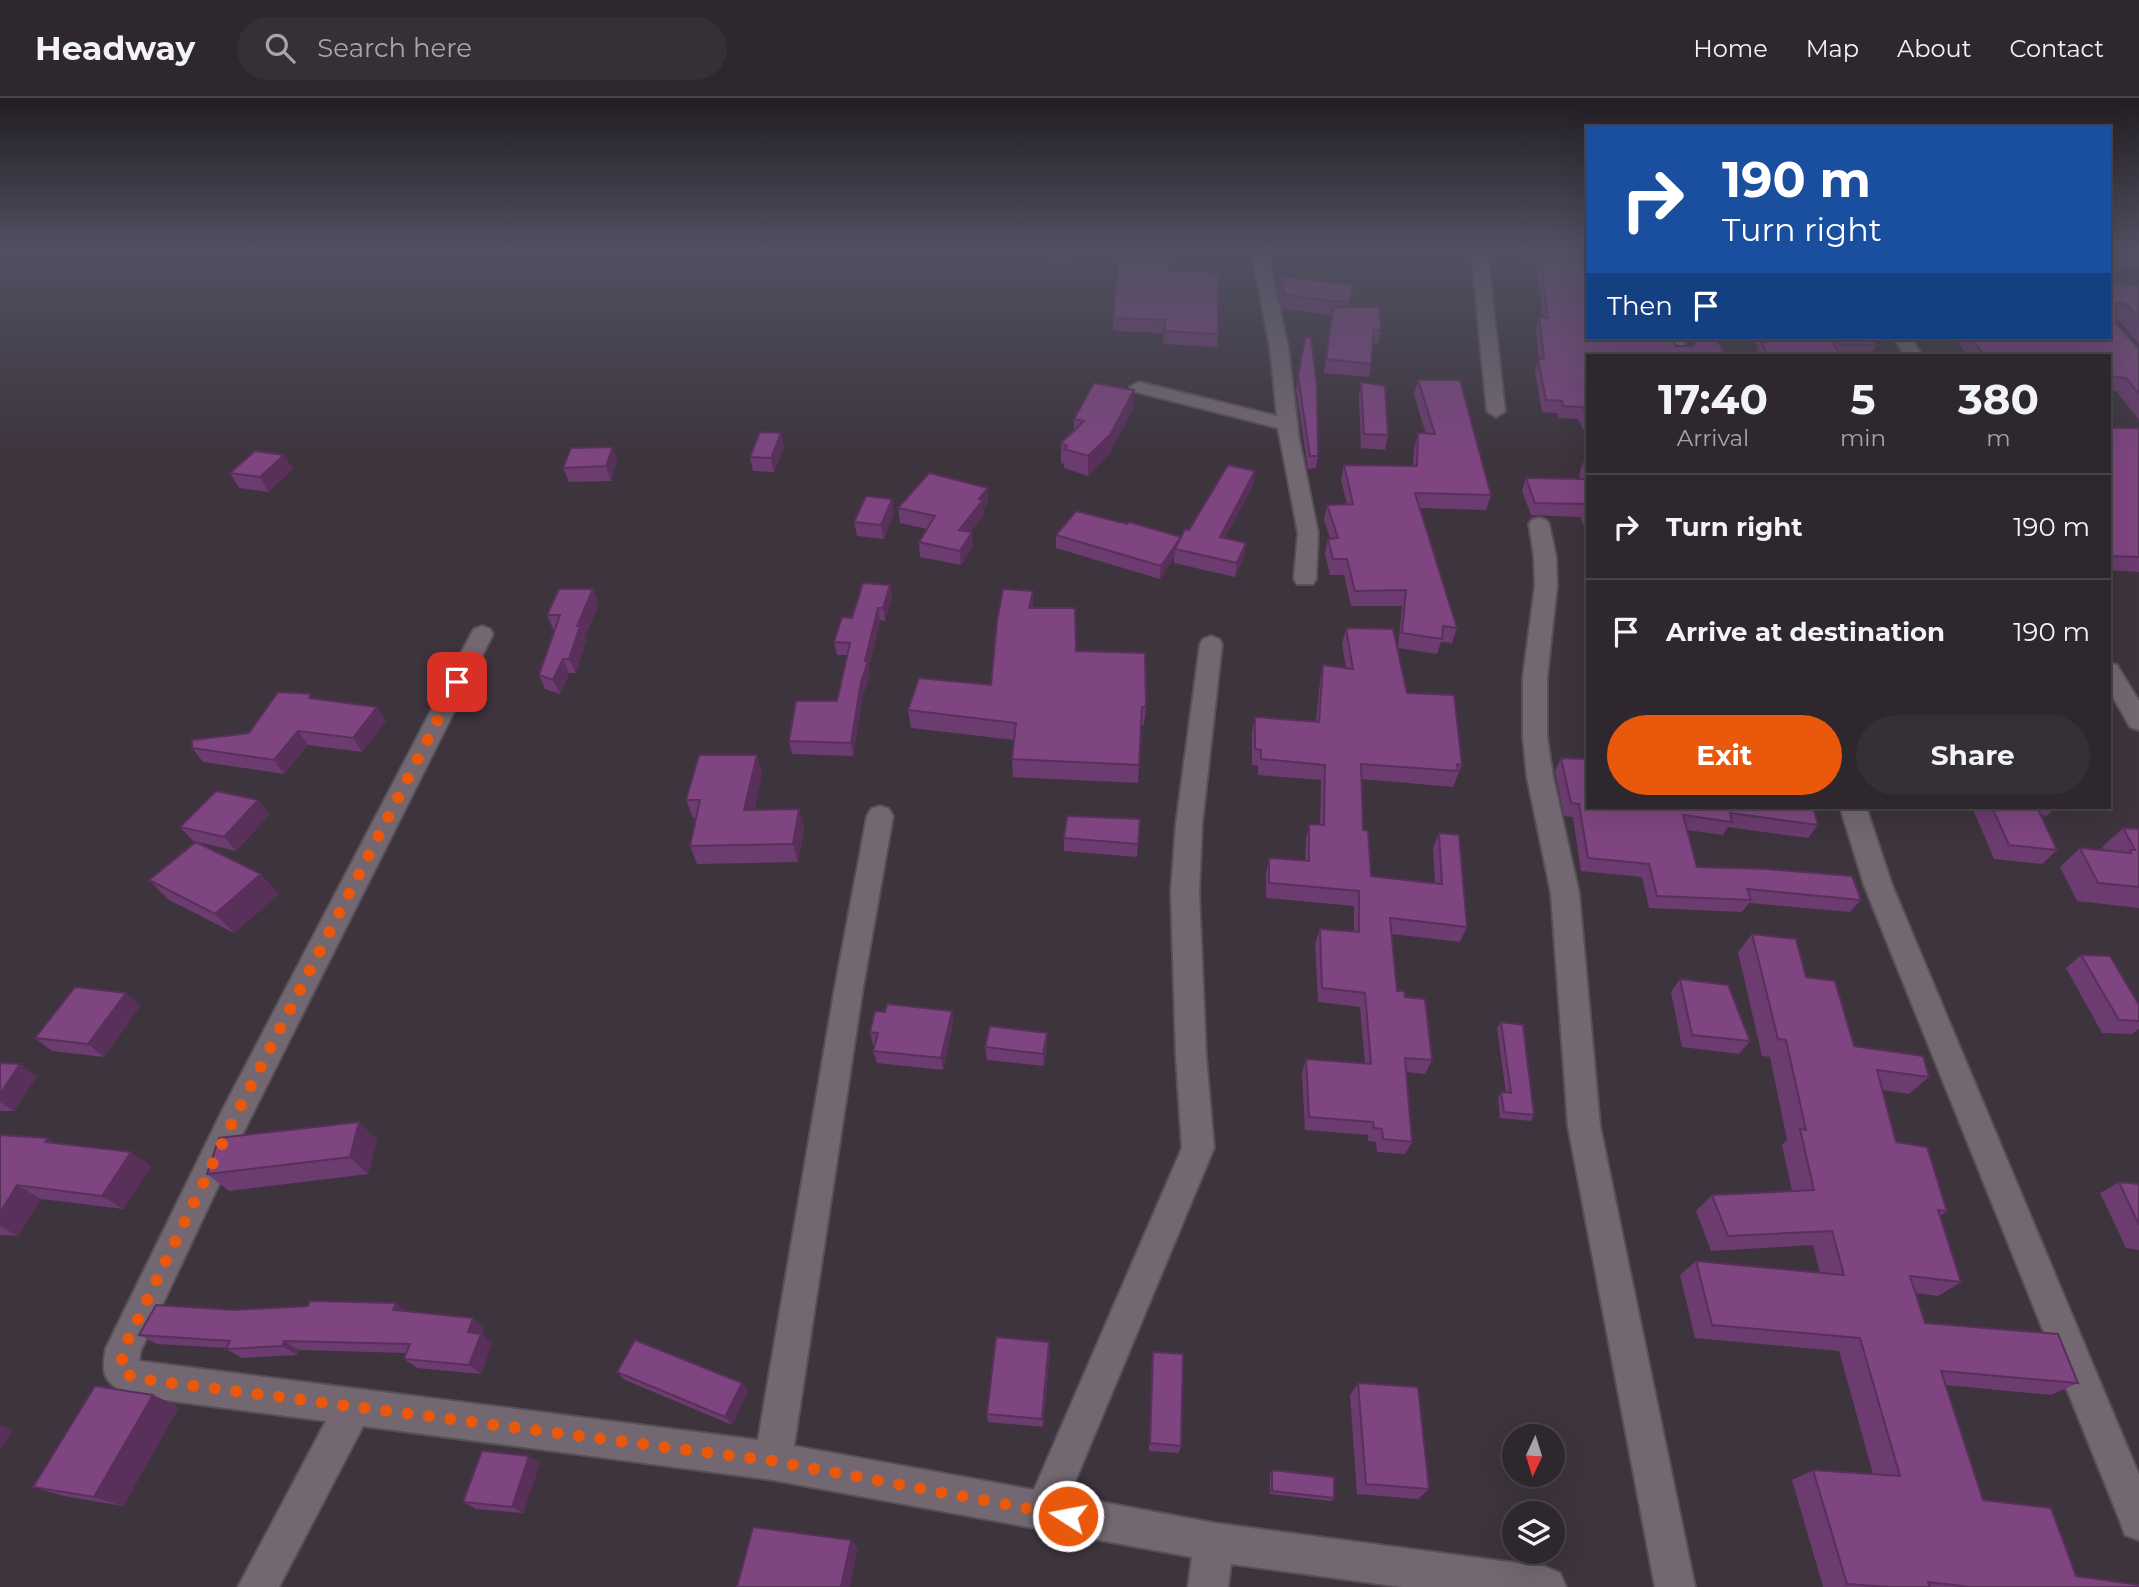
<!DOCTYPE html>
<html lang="en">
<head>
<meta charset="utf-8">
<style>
	:root { --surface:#2e272e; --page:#362f36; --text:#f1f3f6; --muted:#a7a5aa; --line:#49444a; --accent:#ea580c }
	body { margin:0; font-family:Montserrat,sans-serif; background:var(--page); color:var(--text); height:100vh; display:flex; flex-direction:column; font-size:26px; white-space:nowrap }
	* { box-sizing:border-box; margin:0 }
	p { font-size:23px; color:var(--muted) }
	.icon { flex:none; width:38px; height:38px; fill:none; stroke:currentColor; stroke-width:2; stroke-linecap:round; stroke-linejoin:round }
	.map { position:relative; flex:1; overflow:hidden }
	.drawer { position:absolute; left:1586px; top:256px; width:525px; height:455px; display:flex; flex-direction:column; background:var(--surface); border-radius:0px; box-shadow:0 7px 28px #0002,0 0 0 2px var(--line) }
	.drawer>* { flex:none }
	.banner { position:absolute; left:1586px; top:28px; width:525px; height:214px; border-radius:0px; box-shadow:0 7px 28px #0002,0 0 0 2px var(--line); background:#1a4fa0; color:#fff; overflow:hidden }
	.needle { width:46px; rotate:184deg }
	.tools { position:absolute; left:1502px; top:1326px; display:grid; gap:14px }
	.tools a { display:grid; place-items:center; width:63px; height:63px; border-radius:50%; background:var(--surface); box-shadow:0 7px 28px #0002,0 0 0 2px var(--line); font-size:35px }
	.pin { position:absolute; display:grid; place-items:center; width:60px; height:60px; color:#fff; margin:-30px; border-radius:14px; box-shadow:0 4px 10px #0006 }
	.me { position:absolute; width:77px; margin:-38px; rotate:281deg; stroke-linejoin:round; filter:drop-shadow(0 0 5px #0008) }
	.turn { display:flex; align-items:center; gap:24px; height:147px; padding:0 21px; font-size:32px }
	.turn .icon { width:91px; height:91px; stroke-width:2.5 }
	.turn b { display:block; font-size:49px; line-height:60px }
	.then { display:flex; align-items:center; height:66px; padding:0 21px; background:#0003; gap:14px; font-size:26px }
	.eta { display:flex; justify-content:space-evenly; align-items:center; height:119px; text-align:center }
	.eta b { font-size:42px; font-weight:700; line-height:49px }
	.cta { display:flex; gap:14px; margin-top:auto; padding:14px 21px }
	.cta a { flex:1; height:80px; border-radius:42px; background:var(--accent); color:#fff; font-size:28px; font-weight:700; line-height:80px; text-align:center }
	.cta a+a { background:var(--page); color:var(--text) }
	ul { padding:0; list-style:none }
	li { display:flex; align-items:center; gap:21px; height:105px; padding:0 21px; border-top:2px solid var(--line) }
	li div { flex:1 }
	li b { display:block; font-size:26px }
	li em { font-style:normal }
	header { display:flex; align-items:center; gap:42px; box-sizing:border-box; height:98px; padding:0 35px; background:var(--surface); border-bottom:2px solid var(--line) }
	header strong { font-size:33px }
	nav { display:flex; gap:38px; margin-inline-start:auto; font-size:24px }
	.search { width:490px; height:63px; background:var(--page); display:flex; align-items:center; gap:18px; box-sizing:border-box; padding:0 24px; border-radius:38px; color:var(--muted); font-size:26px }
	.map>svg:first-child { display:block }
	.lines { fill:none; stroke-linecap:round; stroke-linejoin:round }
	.minor-casing { stroke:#575057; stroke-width:4 }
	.minor { fill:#736872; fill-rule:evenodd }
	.wall { fill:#6c3b6f }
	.shaded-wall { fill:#58305a }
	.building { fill:#7e4581; stroke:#58305a; stroke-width:2 }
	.route { stroke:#ea580c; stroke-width:12; stroke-dasharray:0 21.6 }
</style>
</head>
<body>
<header>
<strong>Headway</strong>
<div class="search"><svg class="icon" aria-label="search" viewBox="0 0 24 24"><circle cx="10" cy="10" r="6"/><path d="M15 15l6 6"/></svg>Search here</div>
<nav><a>Home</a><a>Map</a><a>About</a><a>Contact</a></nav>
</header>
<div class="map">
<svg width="2139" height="1489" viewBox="0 0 2139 1489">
	<rect width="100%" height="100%" fill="#3d343d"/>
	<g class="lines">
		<g class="minor-casing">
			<path id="minor" d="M1052,152H1068L1065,157H1053Z
				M1251,152H1267L1288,249L1299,341L1318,435L1316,481L1313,486H1297L1294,481L1298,435L1278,330L1133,293L1130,289L1139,284L1277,318L1270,249Z
				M1471,152H1487L1505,313L1496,319L1487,313Z
				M1666,240H1682L1689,257H1671Z
				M1894,240H1911L1922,257H1904Z
				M1539,420L1546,422L1549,426L1556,459L1557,488L1547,579V639L1553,679L1579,795L1600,1028L1695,1489H1655L1568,1028L1551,795L1527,679L1523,639V579L1535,488L1534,459L1529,426L1532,422Z
				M482,528L490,531L493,536L246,1029L141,1252L139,1263L758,1342L835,889L867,718L871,711L880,708L889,711L893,718L863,889L794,1348L1034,1392L1182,1050L1176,958L1171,794L1176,726L1200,546L1203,541L1211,538L1219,541L1222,546L1202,726L1199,794L1206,958L1214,1050L1069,1398L1214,1425L1546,1469L1560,1475L1566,1489H1402L1231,1466L1228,1489H1188L1192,1459L773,1382L363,1328L279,1489H238L326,1323L134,1298C106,1286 100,1281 106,1250L224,1009L471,536L474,531Z
				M2109,565L2117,567L2139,603V632L2130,629L2109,592Z
				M1840,709H1866L1892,787L2139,1377V1442L2125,1437L2120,1423L1864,787Z"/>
		</g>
		<use href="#minor" class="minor"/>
	</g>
	<path class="wall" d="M1298,152H1329L1328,158L1298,157Z
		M1507,152H1587V240L1676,248H1693L1695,241L1726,257H1587V339L1578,321L1559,320L1557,315L1542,314L1535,273L1539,261L1536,231L1539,219L1543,220L1535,160L1524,159L1523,153Z
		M2109,152H2139V169L2114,170V186L2139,187V246L2116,219V225L2139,251V322L2116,293H2109V257H1967L1955,240H2109Z
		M1170,173L1218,236L1217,249L1163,246L1164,235L1113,233V220Z
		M1280,178L1354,187L1349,209L1381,232L1378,246H1373L1371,266L1369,279L1324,275L1332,217L1282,211L1278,192Z
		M1752,240H1872L1876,247L1871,256L1839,255L1841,257H1756L1755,256L1758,250Z
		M1298,278L1318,358L1316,370L1308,371L1296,291Z
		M1418,282L1491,397L1486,412L1420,410L1457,530L1452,545L1441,544L1437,556L1398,550L1402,508H1351L1344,477H1330L1325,456L1328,441L1330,440L1324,422L1327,407L1347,406L1341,382L1344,367L1413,368L1414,350L1418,335L1426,336L1414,297Z
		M1361,284L1388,337L1385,352L1361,350L1359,298Z
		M1133,311L1109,356L1088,378L1064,370V366L1061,365V345L1074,333V321Z
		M2109,325L2112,330H2139V474L2109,472Z
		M784,349L774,374L753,373L750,359Z
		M617,363L611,383L569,384L563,370Z
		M1583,364L1587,365V433L1580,419L1531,417L1522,393L1526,380L1580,381L1579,377Z
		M293,371L268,394L239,390L230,375Z
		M1255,373L1253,387L1225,440L1246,445L1244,458L1235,479L1174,465V459L1160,481L1056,450V437L1180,441Z
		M988,390V404L984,410V417L970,434L973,449L961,467L920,459L919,444L927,431L900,425L898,410Z
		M892,401L894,415L884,441L857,438L854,424Z
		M890,487L892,500L885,523L880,522L869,569L870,576L863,597L853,658L792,656L789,643L837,603L847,557H837L834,544Z
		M599,505L585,539L586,542L576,575H569L560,596L545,591L539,577L555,531H553L547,517Z
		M1033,510L1076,553L1146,609L1144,627H1141L1138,685L1013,679L1012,661L1014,642L911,630L908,612L991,587Z
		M1346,530L1407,595L1462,667L1453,689L1362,681L1363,732L1371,778L1435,785L1433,750L1439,735L1467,829L1460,844L1392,836L1397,893L1405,899L1432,962L1425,976L1406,974L1412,1044L1405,1056L1377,1054L1376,1044L1368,1043V1037L1305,1032L1302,975L1306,961L1365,966L1360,909L1318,904L1315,846L1320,831L1354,834V808L1266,800V775L1269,760L1305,763L1306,741L1309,726L1320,727L1321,682L1258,677V667H1252V635L1255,619L1316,623L1320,583L1323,567L1346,570L1342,546Z
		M314,601L386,623L362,654L308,647L284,676L203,664L192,650L249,635Z
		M1561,660L1813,709L1818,727L1808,740L1728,729L1723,737L1687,732L1697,769L1861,802L1850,814L1749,805L1742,814L1649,810L1642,779L1581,773L1573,719L1564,718L1555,673Z
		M762,675L754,712L799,711L804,729L798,764L697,766L690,748L696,720H693L686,702Z
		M258,702L270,716L236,753L198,744L279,796L234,835L169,802L149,782L196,744L193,743L180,729Z
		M1972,709H2056L2047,718L2041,717L2057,752L2042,766L1994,761Z
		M1140,721L1137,759L1064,753V740Z
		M2123,730L2139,731V810L2077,803L2060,769L2080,750L2104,752L2102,749Z
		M1752,836L1806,879L1854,948L1929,979L1909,996L1882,992L1896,1044L1947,1113L1940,1118L1961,1184L1938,1198L1915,1195L1925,1225L2078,1285L2051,1297L1946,1287L1983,1402L2076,1478L2139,1489H1823L1792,1382L1813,1372L1873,1376L1839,1253L1695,1240L1680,1177L1696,1163L1820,1175L1813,1147L1711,1153L1696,1113L1712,1097L1792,1093L1782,1047L1787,1042L1770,959L1762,958L1738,854Z
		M2081,857L2139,907V931L2132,936L2102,935L2066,870Z
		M1680,881L1750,943L1739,956L1682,949L1671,894Z
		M141,907L104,959L52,953L35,940Z
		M952,913L953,925L943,972L877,965L873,953L875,947H873L870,934L885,914Z
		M1501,924L1534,1017L1531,1023L1500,1020L1498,1000L1501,994L1506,995L1497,930Z
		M1047,935V947L1044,968L987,962L985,949Z
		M0,965L20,966L37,978L14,1013H0Z
		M0,1037L56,1045L151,1068L123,1111L41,1101L18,1138L0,1137Z
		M377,1041L368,1076L229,1093L207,1076Z
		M2119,1084L2139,1086V1152L2126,1150L2100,1095Z
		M235,1212L407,1214L484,1229L482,1236L492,1245L481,1276L417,1270L404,1261L407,1255L299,1252L297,1257L242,1260L226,1251L227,1250L157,1246L139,1237Z
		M1049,1244L1050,1252L1043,1329L988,1324L987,1316Z
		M1153,1254L1181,1348L1179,1355L1149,1353L1152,1262Z
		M617,1274L742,1285L748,1293L732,1327L625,1282Z
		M1358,1285L1429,1391L1418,1401L1357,1396L1350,1297Z
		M153,1297L179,1309L123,1408L64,1398L33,1389Z
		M529,1358L540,1365L523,1415L476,1411L463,1404Z
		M1272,1372L1334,1400L1331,1403L1270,1396V1376Z"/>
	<path class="shaded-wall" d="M1134,292L1133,311L1109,356L1088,378V358Z
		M781,335L784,349L774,374L771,360Z
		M613,349L617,363L611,383L606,368Z
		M284,357L293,371L268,394L260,379Z
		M1255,373L1253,387L1218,453L1220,439Z
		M988,390V404L984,410V417L960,446L959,432L979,401Z
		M892,401L894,415L884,441L881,427Z
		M972,434L973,449L961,467L960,453Z
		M1181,439L1179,452L1175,451L1174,459L1160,481L1161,468Z
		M1246,445L1244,458L1235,479L1237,465Z
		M890,487L892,500L885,523L883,510Z
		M593,491L599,505L585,539L586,542L576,575L569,561L577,528Z
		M1033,493V512L1029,510Z
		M878,510L880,522L869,569L870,576L863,597L853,658L851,645L865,563Z
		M563,561L569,575L560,596L553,582Z
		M377,609L386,623L362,654L353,640Z
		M298,633L308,647L284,676L274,662Z
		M757,657L762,675L750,730L744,712Z
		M258,702L270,716L236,753L224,739Z
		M799,711L804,729L798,764L793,746Z
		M261,776L279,796L234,835L215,816Z
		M126,895L141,907L104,959L88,946Z
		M952,913L953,925L943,972L941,960Z
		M1047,935V947L1044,968L1043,956Z
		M20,966L37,978L14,1013L0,1004V996Z
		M359,1024L377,1041L368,1076L350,1059Z
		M48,1040L69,1054L45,1044Z
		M131,1054L151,1068L123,1111L102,1098Z
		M17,1087L41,1101L18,1138L0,1128V1115Z
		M396,1205L408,1214L393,1212Z
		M473,1220L484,1229L482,1236L492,1245L481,1276L469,1267L468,1234Z
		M284,1243L299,1252L297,1257L282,1248Z
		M1049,1244L1050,1252L1043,1329L1042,1321Z
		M742,1285L748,1293L732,1327L725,1319Z
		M153,1297L179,1309L123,1408L94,1399Z
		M0,1327L13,1332L0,1353Z
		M529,1358L540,1365L523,1415L512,1409Z
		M851,1442L858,1450L850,1489H841Z"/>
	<path class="building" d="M1119,152H1170V173L1218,175V236L1164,233L1165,222L1113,220Z
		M1539,152H1587V240H1672L1676,248H1694L1695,241L1718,243L1726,257H1587V318L1583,309L1563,308L1562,303L1546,302L1538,261H1544L1539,219L1548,220Z
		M2109,152H2139V157H2114V186L2139,187V221L2126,206L2116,205V225L2139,251V296L2126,280L2109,278V257H1984L1972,240H2109V185H2111L2109,182Z
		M1280,178L1354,187L1349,205L1284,197Z
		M1333,209H1379L1381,232H1374L1371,266L1326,261Z
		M1305,239H1311L1317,290L1318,358H1310L1298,278Z
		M1765,240H1829L1841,257H1768L1761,244H1768Z
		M1837,240H1872L1876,247L1841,246Z
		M1418,282H1460L1491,397L1415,395L1457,530L1443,528L1442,541L1402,535L1406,492L1355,493L1347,461H1333L1328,441L1338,440L1327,407L1353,406L1344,367L1417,368L1418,335L1435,336Z
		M1361,284L1385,288L1388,337L1364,336Z
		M1094,285L1134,292L1110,337L1088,358L1064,351L1067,348L1061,345L1084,323L1074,321Z
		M2109,325L2112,330H2139V459L2109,458Z
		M760,334L781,335L771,360L750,359Z
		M613,349L606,368L563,370L571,350Z
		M255,353L284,357L260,379L230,375Z
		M1583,364L1587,365V374Z
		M1228,367L1255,373L1220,439L1246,445L1237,465L1175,451L1185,431L1189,432Z
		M929,375L988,390L979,401L983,402L959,432L972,434L960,453L919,444L935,418L898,410Z
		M1526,380L1587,381V411L1585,406L1535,405Z
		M866,398L892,401L881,427L854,424Z
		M1076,413L1127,426L1129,424L1181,439L1161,468L1056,437Z
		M863,485L890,487L883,510H878L865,563H868L861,584L851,645L789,643L796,603H837L850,545L834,544L842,519L852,520Z
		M559,491H593L577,528H580L569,561H563L553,582L539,577L560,517H547Z
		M1003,491L1033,493L1029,510H1075L1076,553L1145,555L1146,609H1142L1139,667L1012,661L1016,625L908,612L919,580L991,587L997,523Z
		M1346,530L1393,531L1407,595L1454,597L1462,667L1457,666L1458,673L1361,666L1363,732L1368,733L1371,778L1442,786L1439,735L1459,737L1467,829L1390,820L1397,893H1404L1405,899L1425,901L1432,962L1405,960L1412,1044L1383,1041L1382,1031L1374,1030L1373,1024L1309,1019L1306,961L1371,966L1365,895L1322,890L1320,831L1359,834V793L1269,785V760L1309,763V726L1324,727L1325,667L1261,661V652L1255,651V619L1319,624L1323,567L1353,571Z
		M278,594L311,596L309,600L377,609L353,640L298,633L274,662L192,650V642L249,635Z
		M699,657H757L744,712L799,711L793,746L690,748L700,702H686Z
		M1561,660L1587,661V709H1813L1818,727L1730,715L1732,724L1683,717L1697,769L1766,771L1852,778L1861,802L1747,791L1751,802L1657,798L1649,766L1588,760L1579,706L1571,705Z
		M216,693L258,702L224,739L180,729Z
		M1992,709H2037L2057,752L2009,747Z
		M1067,718L1140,721L1138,746L1064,740Z
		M2123,730L2139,731V789L2098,785L2080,750L2131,755L2130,752H2135Z
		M196,744L261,776L215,816L149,782Z
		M1752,836L1796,841L1806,879L1835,883L1854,948L1923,958L1929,979L1877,972L1896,1044L1927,1049L1947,1113L1938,1112L1961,1184L1910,1178L1925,1225L2058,1236L2078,1285L1941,1273L1983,1402L2051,1410L2076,1478L2139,1487V1489H1970L1928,1484L1930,1489H1889L1847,1486L1813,1372L1900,1378L1860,1240L1712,1227L1696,1163L1844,1177L1832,1133L1728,1138L1712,1097L1814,1092L1800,1031L1806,1032L1786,942L1778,941Z
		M2081,857L2110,858L2139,907V923L2119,922Z
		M1680,881L1728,887L1750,943L1692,937Z
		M75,889L126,895L88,946L35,940Z
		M887,906L952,913L941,960L873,953L878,935L870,934L875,913L885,914Z
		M1501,924L1523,927L1534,1017L1504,1014L1501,994L1511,995Z
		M990,928L1047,935L1043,956L985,949Z
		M0,965L20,966L0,996Z
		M359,1024L350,1059L207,1076L219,1040Z
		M0,1037L48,1040L45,1044L131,1054L102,1098L17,1087L0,1115Z
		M2119,1084L2139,1086V1127Z
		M310,1203L396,1205L393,1212L473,1220L468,1234L481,1236L469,1267L404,1261L410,1246L284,1243L282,1248L226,1251L230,1243L139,1237L156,1207L235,1212L308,1208Z
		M996,1239L1049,1244L1042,1321L987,1316Z
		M635,1242L742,1285L725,1319L617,1274Z
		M1153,1254L1183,1256L1181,1348L1150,1345Z
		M1358,1285L1418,1289L1429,1391L1366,1386Z
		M95,1288L153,1297L94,1399L33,1389Z
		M482,1353L529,1358L512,1409L463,1404Z
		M1272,1372L1334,1379V1400L1272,1393Z
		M753,1429L851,1442L841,1489H737Z"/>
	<linearGradient id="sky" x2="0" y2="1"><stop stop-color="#221d22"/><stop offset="0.42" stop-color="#515062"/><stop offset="1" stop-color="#515062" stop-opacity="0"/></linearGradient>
	<rect width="2139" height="360" fill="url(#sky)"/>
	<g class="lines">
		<path class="route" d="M457,584L235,1019L124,1250L120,1271L134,1280L773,1363L1068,1418"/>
	</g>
</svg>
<div class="tools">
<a><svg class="needle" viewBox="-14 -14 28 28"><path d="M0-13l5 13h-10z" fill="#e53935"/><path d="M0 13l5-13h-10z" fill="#a7a5aa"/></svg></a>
<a><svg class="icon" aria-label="layers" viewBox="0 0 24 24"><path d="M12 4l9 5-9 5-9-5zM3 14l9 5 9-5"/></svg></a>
</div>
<div class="pin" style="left:457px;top:584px;background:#d93025"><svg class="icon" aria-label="arrive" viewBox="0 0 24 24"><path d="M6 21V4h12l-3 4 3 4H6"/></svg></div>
<svg class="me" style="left:1068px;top:1418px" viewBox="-20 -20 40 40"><circle r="17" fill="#ea580c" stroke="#fff" stroke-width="3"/><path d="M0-11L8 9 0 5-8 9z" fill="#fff"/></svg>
<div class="banner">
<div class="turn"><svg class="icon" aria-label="right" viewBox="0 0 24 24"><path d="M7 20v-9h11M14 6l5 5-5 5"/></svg><div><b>190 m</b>Turn right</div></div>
<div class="then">Then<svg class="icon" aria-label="arrive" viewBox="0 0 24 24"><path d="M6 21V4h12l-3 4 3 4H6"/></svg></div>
</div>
<section class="drawer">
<div class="eta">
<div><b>17:40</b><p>Arrival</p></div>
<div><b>5</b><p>min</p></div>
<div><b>380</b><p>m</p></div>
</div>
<ul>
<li><svg class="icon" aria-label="right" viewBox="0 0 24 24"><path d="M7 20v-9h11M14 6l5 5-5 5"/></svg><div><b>Turn right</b></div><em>190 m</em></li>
<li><svg class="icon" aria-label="arrive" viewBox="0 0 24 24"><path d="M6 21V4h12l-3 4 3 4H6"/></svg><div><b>Arrive at destination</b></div><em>190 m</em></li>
</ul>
<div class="cta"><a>Exit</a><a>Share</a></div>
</section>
</div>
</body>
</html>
